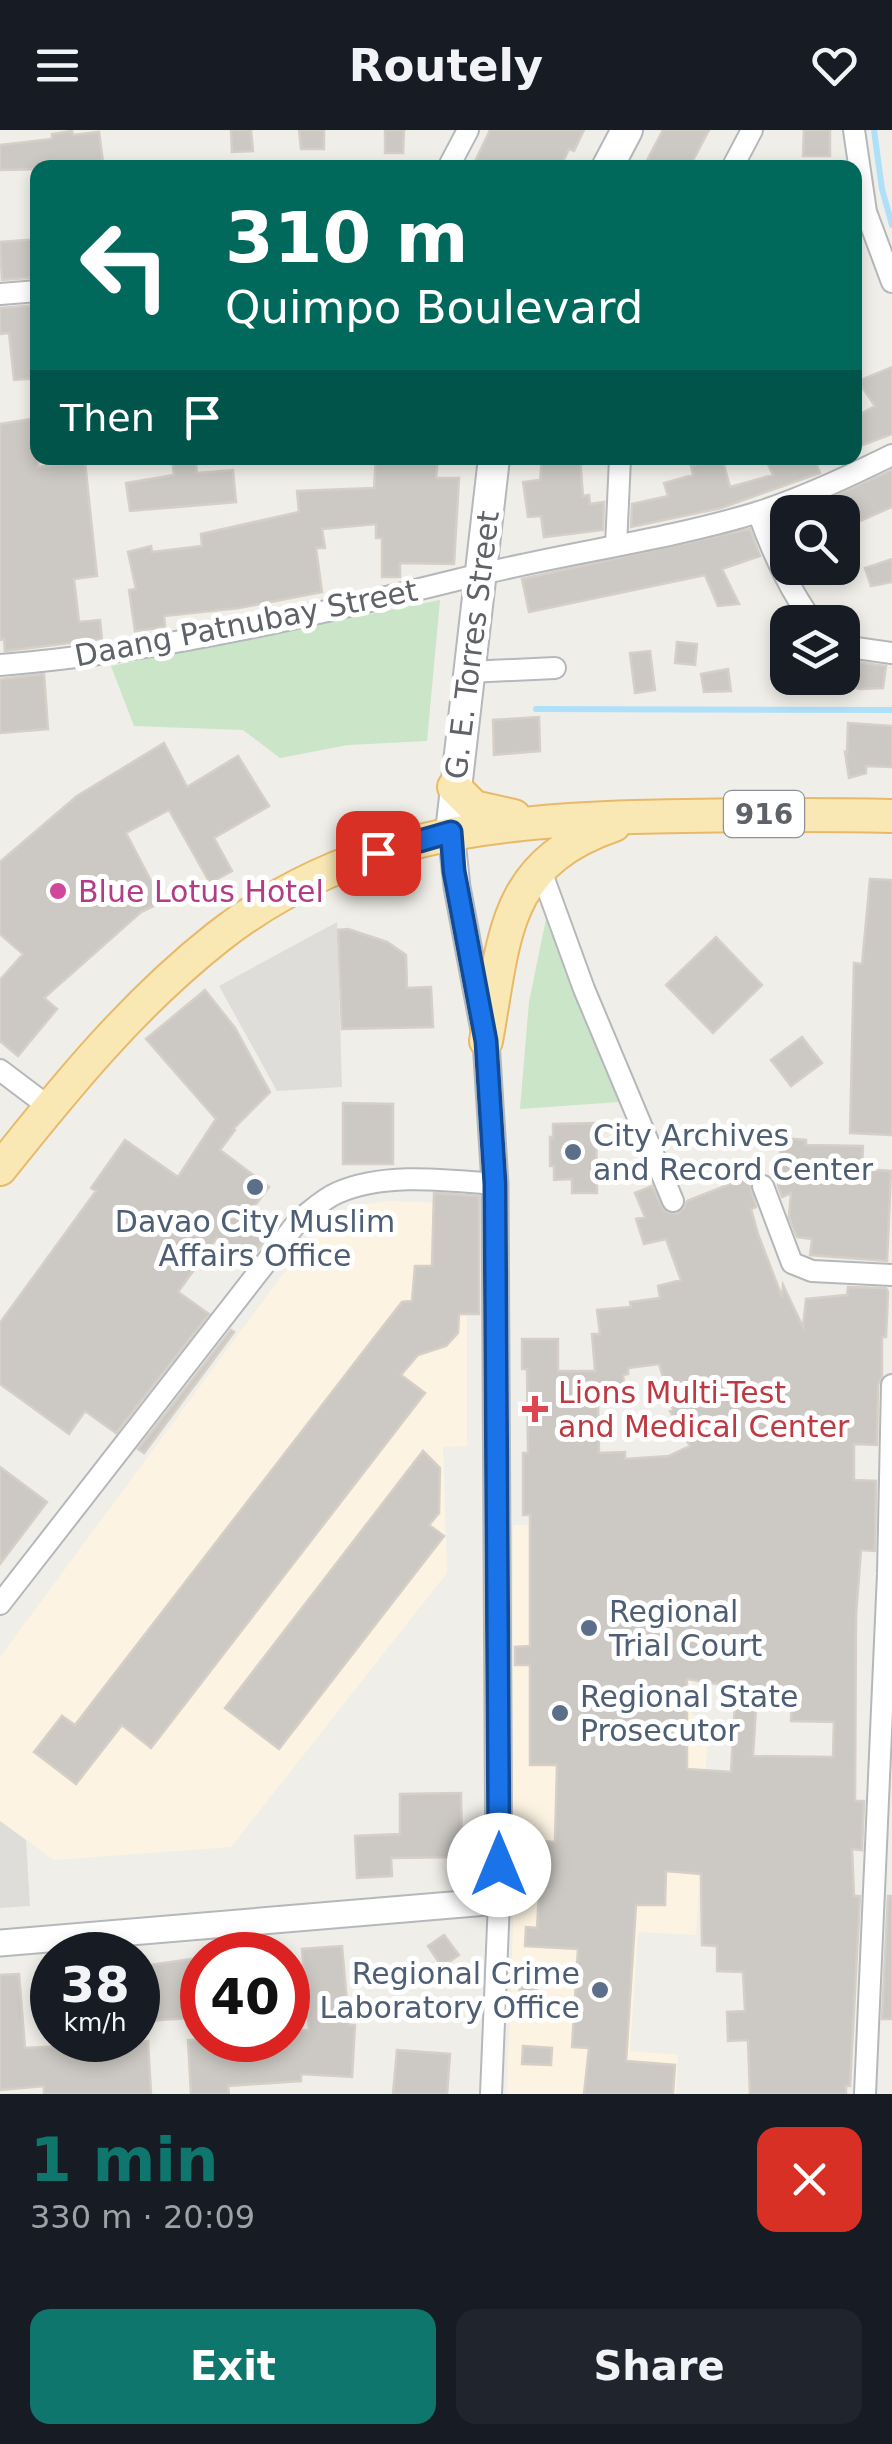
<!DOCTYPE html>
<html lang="en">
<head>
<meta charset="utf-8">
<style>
	:root { --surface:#171b24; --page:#20242c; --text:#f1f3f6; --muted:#9ea1a6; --accent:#0f766e }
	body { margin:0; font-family:"DejaVu Sans",sans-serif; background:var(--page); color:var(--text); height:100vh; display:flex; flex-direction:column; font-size:38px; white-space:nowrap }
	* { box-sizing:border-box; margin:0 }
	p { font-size:32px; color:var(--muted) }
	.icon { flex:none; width:55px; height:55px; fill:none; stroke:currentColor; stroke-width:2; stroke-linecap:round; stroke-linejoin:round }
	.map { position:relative; height:1964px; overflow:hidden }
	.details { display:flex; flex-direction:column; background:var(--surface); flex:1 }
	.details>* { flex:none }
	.banner { position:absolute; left:30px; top:30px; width:832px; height:305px; border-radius:20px; box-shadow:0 5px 15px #0003; background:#00695c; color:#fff; overflow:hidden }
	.tools { position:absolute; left:770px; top:365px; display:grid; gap:20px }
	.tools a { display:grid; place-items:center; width:90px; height:90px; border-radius:20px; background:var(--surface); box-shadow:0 5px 15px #0003; font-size:50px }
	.speed { position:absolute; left:30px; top:1802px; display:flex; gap:20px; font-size:50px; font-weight:700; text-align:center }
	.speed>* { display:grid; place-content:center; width:130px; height:130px; border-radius:50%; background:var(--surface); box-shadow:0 5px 15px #0003; line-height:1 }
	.speed small { font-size:25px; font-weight:400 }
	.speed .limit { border:15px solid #d22; background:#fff; color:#111 }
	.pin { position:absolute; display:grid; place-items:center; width:85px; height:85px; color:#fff; margin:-42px; border-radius:20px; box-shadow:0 5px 15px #0006 }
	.me { position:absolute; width:110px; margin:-55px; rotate:0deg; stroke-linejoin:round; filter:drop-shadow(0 0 8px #0008) }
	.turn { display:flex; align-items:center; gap:35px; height:210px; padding:0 30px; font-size:45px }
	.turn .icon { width:130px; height:130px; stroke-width:2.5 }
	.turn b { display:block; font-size:70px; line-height:85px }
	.then { display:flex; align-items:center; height:95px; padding:0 30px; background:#0003; gap:20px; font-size:38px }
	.round { display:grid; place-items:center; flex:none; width:105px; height:105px; border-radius:20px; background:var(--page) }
	.summary { display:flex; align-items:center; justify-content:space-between; height:170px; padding:0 30px }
	h1 { font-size:60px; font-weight:700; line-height:75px; color:var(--accent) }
	.action { display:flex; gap:20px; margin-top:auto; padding:20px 30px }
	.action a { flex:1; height:115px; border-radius:20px; background:var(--accent); color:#fff; font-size:40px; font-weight:700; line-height:115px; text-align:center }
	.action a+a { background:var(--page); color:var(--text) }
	header { display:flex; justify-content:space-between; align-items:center; height:130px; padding:0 30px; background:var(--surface); font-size:45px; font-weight:700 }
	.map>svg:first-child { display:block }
	.commercial { fill:#fcf3e2 }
	.industrial { fill:#dfddda }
	.green { fill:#cae5c7 }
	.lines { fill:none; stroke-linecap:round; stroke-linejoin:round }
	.stream { stroke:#afe0f9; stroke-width:6 }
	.building { fill:#ccc9c4; stroke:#d5cfc7; stroke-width:2.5; fill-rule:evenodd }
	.minor-casing { stroke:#b5b8bb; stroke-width:24 }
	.tertiary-casing { stroke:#b5b8bb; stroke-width:29 }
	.secondary-casing { stroke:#b4b7bb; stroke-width:34 }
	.primary-casing { stroke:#e8b969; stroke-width:36 }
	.minor { stroke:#fff; stroke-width:20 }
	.tertiary { stroke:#fff; stroke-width:25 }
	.secondary { stroke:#fff; stroke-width:30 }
	.primary { stroke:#fae8b4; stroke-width:32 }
	.route-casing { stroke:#114b97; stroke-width:25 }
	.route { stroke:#1a73e8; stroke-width:18 }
	.hotel-dot { fill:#d1479c; stroke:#fff; stroke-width:4 }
	.service-dot { fill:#5c6f8a; stroke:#fff; stroke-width:4 }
	.health-dot { fill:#e0444e; stroke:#fff; stroke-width:4 }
	.labels { text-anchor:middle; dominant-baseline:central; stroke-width:10; stroke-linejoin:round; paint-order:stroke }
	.shield { fill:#fff; stroke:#8f9295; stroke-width:2.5 }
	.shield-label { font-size:28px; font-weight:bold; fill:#5f6367 }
	.street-label { font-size:30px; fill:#5f6367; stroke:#fff }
	.hotel-label { font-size:30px; fill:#b23c85; stroke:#fff; text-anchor:start }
	.service-label { font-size:30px; fill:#4e5e75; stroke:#fff; text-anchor:start }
	.health-label { font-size:30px; fill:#be3a42; stroke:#fff; text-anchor:start }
</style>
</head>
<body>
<header><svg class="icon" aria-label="menu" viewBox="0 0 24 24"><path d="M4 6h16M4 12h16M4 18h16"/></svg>Routely<svg class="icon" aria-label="heart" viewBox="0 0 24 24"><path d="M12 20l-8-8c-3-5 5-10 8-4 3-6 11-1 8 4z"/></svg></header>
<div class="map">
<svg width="892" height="1964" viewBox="0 0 892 1964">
	<rect width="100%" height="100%" fill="#f0eee8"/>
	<path class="commercial" d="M389,1071L467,1074V1316L443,1317L447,1443L231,1717L54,1730L0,1691V1527L294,1129L318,1102L338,1086L361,1075Z
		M513,1395L694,1396L692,1585L709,1587L696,1805L638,1802L630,1921L678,1925L676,1964H507L513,1795Z"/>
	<path class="industrial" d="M337,792L342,957L277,961L219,856Z
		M0,1691L26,1710L30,1776L0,1778Z"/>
	<path class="green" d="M440,470L427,611L348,615L280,628L243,600L134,596L111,536Z
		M548,779L619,972L520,979L529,872Z"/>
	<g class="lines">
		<path class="stream" d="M874,0L882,59L892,95
			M536,579L892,580"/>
	</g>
	<path class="building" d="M231,0H251L253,21L232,22Z
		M299,0H324V19H301Z
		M385,0H404L403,23H385Z
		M490,0H584L574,21L569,19L560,38H472Z
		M663,0H709L689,38H643Z
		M804,0H830V26H803Z
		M72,1L73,5L99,2L103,32H95L96,38L0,40V15L52,9V4Z
		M38,109V147L2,150L0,112Z
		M38,175V248L14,250L9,203L0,204V178Z
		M892,237V304L855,318V287L875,276L858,251Z
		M38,288V337L85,332L97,446L74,449L79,492L100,490L102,509L5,521L4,509L0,510V294Z
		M172,328H195L197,343L233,340L236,372L130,381L126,353L174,345Z
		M376,328H438L436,348H459L454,434L400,433V447H382V408H376V394L322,399L325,418H316L322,462L239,478L164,486L165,497L135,501L129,460L136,459L128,422L151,416L152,422L202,416L201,404L299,382L297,361L374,358Z
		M542,328H580L583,366L589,365L590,374L604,372L603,400L544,407L541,386L528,387L523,352L540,350Z
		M722,328L730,357L773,345L765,328H814L820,343L721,378L631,397L632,374L668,366L664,353L693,345L691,336Z
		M892,340V377L842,399V382H798Z
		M788,387V415L786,416L776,391Z
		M750,399L760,426L722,439L739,474L718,476L705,445L529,482L522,449Z
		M892,429V452L871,456L865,438Z
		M677,512L697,514L695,535L675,533Z
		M650,521L655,560L635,563L630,523Z
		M842,530L886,536L883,558L860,559L842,555Z
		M728,539L731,561L704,562L701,544Z
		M44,544L48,599L0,603V549Z
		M539,587L540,621L494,625L493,590Z
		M848,593L892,596V637L866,636V643L849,648L845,622L847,623Z
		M164,613L187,657L238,626L269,676L214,708L232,741L210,753L169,680L126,703L162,772L141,782L44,868L57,879L18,926L0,911V850L23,824L0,804V732L77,666Z
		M870,749L892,750V1005L850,1003L854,833L862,834Z
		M348,799L387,812L406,825L407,858L431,857L433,897L342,899L338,800Z
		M716,807L762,855L713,903L666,855Z
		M205,860L235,898L270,962L233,999L235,1000L220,1020L269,1057L241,1094L265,1111L249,1131L217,1108L178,1162L209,1184L116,1303L85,1281L69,1304L0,1254V1193L96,1061L91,1058L125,1010L178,1047L216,989L146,909Z
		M802,907L822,933L791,956L771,930Z
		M343,973L393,974V1034H343Z
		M596,993L597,1063H572V1049L554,1050V1036H550V1007L553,1008V994Z
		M781,1008L806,1010V1015L863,1016L862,1039L891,1041L887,1131L810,1125L812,1109L797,1107L789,1087L791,1063L782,1067L778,1056Z
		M748,1047L756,1077L751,1079L758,1104L782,1167L783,1155L803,1197L806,1169L847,1165L848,1157L886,1158L888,1162L886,1207H882V1246L878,1255L877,1315L854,1314V1350L876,1351L875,1421L861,1420L856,1485L855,1671H864L862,1720L852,1719L854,1766H860L850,1956H846V1964H750L748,1910L728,1911L727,1882L745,1881L743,1842L717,1841V1816L702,1815L701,1744L666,1741L665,1775H636L626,1931L675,1935L673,1964H584L589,1918L572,1917L578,1819L525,1816L526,1797L537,1798L542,1711L555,1712L557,1635H530V1535H515V1517L530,1516V1385H523V1323H528L527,1239H522V1209H558V1241H595L592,1204H600L597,1180L631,1177L630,1172L660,1168L658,1156L681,1150L666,1109L644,1114L636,1089L645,1087L635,1063L652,1056L664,1081L677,1084L684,1078L687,1071ZM659,1234L673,1280L670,1281L690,1316L669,1326L625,1329V1322L599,1323L598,1273L626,1269L623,1245L628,1244V1238ZM687,1549L736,1557L731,1642L687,1639ZM757,1562L792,1564L791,1591L834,1592L833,1627L753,1626Z
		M434,1063L479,1066V1184H459L458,1203L446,1216L418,1225L401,1245L425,1263L151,1618L122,1595L76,1654L34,1622L62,1586L75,1595L370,1213L402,1172L412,1171L415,1136H432Z
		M231,1200L234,1202L144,1323L138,1319Z
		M423,1321L440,1338L439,1383L429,1395L444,1406L279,1619L225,1578Z
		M0,1337L47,1372L0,1434Z
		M461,1663L462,1727L391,1728L392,1746L357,1748L355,1706L400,1704V1664Z
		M888,1766H892V1889H882Z
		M444,1805L459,1825L442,1837L428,1816Z
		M342,1816L349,1895H355L352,1947L301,1944V1951L228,1956L229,1964H191L188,1910H288V1901L309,1900L302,1819Z
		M199,1828L202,1887L148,1891L143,1836Z
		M19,1844L25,1918L148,1911L151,1964H44V1956L0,1960V1845Z
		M520,1852L537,1853L535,1891L518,1890Z
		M523,1916L552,1918L551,1935L522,1934Z
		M397,1920L450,1924L447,1964H393Z"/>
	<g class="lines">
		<g class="minor-casing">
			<path id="minor" d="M854,0L866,82L892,152
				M448,38L468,0
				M732,38L752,0
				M0,164L38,161
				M758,382C772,422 788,458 813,492
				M616,416L620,328
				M842,516L892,523
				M0,535C162,522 320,484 477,445C571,422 667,410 759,382C805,367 849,346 892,325
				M468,542L555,538
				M540,738L584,859L673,1071
				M0,940L49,977
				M763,1056L792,1133L812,1141L892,1145
				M0,1474L299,1090C311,1081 323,1069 337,1063C384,1042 446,1050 495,1054
				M491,1964L499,1771
				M865,1964L888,1444L892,1255"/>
		</g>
		<g class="tertiary-casing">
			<path id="tertiary" d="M0,1813L499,1771L495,1054L486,911L457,757L451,702"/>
		</g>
		<g class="secondary-casing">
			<path id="secondary" d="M607,38L627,0
				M451,702L494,328"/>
		</g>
		<g class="primary-casing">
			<path id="primary" d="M454,657L474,677L514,686
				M486,911C505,808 501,734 614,695
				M0,1039C67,955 133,874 218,807C343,709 481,692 634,687C720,685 806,684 892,686"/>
		</g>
		<use href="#minor" class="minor"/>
		<use href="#tertiary" class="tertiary"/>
		<use href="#secondary" class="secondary"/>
		<use href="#primary" class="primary"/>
	</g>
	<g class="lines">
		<g class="route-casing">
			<path id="route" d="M378,723L451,702L454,741L486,911L495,1054L499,1735"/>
		</g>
		<use href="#route" class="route"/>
	</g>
	<circle class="hotel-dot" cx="58" cy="761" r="10"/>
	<g class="service-dot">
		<circle cx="573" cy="1022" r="10"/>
		<circle cx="255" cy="1057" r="10"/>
		<circle cx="589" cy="1498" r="10"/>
		<circle cx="560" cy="1583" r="10"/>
		<circle cx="600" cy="1860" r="10"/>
	</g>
	<path class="health-dot" d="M530 1264h10v10h10v10h-10v10h-10v-10h-10v-10h10z"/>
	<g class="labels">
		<rect class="shield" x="724" y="661" width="80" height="46" rx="8"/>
		<g class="shield-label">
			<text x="764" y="684">916</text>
		</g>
		<g class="street-label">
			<text transform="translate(246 493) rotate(-11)">Daang Patnubay Street</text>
			<text transform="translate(472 515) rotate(-83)">G. E. Torres Street</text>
		</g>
		<g class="hotel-label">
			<text x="78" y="761">Blue Lotus Hotel</text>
		</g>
		<g class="service-label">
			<text x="593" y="1005">City Archives<tspan x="593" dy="34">and Record Center</tspan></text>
			<text x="255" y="1091" text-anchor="middle">Davao City Muslim<tspan x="255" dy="34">Affairs Office</tspan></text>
			<text x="609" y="1481">Regional<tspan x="609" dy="34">Trial Court</tspan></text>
			<text x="580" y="1566">Regional State<tspan x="580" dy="34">Prosecutor</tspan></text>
			<text x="580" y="1843" text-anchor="end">Regional Crime<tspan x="580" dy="34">Laboratory Office</tspan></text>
		</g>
		<g class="health-label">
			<text x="558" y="1262">Lions Multi-Test<tspan x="558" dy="34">and Medical Center</tspan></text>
		</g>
	</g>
</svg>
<div class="tools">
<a><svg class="icon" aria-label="search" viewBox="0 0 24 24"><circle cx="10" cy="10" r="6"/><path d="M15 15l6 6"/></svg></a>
<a><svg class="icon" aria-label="layers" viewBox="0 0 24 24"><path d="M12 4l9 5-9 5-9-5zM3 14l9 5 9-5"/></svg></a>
</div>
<div class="speed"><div>38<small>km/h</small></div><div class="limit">40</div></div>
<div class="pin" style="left:378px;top:723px;background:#d93025"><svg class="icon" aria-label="arrive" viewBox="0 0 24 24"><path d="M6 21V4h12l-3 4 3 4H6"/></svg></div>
<svg class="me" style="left:499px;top:1735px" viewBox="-20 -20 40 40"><circle r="19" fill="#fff"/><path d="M0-13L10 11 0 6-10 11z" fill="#1a73e8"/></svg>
<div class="banner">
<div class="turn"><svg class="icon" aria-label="left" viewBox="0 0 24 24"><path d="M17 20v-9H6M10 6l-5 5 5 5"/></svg><div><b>310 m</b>Quimpo Boulevard</div></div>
<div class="then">Then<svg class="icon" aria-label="arrive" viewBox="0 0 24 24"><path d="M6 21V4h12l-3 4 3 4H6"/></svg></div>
</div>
</div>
<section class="details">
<div class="summary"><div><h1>1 min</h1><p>330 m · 20:09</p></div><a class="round" style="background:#d93025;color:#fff"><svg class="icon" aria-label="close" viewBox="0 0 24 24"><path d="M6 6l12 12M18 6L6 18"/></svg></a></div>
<div class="action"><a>Exit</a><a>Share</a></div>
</section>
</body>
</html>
